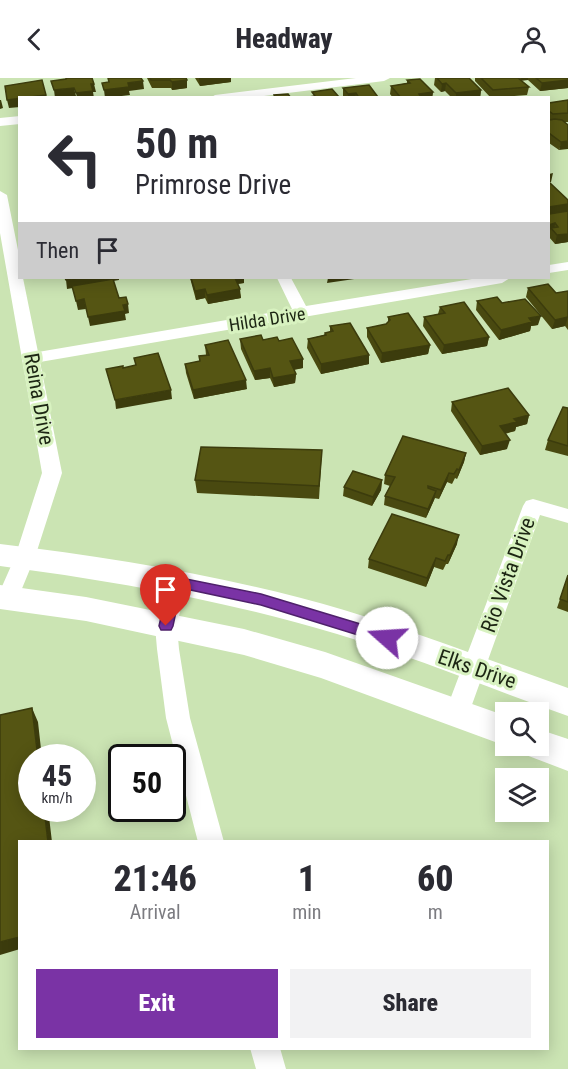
<!DOCTYPE html>
<html lang="en">
<head>
<meta charset="utf-8">
<style>
	:root { --surface:#fff; --page:#f2f2f3; --text:#2b2b33; --muted:#7c7c81; --accent:#7a33a5 }
	body { margin:0; font-family:"Roboto Condensed",sans-serif; background:var(--page); color:var(--text); height:100vh; display:flex; flex-direction:column; font-size:22px; white-space:nowrap }
	* { box-sizing:border-box; margin:0 }
	p { font-size:20px; color:var(--muted) }
	.icon { flex:none; width:33px; height:33px; fill:none; stroke:currentColor; stroke-width:2; stroke-linecap:round; stroke-linejoin:round }
	.map { position:relative; flex:1; overflow:hidden }
	.details { position:absolute; left:18px; top:762px; width:531px; height:210px; display:flex; flex-direction:column; background:var(--surface); border-radius:0px; box-shadow:0 3px 15px #0003 }
	.details>* { flex:none }
	.top-card { position:absolute; left:18px; top:18px; width:532px; height:183px; border-radius:0px; box-shadow:0 3px 15px #0003; background:#fff; color:var(--text); overflow:hidden }
	.buttons { position:absolute; left:495px; top:624px; display:grid; gap:12px }
	.buttons a { display:grid; place-items:center; width:54px; height:54px; border-radius:0px; background:var(--surface); box-shadow:0 3px 15px #0003; font-size:30px }
	.speed { position:absolute; left:18px; top:666px; display:flex; gap:12px; font-size:30px; font-weight:700; text-align:center }
	.speed>* { display:grid; place-content:center; width:78px; height:78px; border-radius:50%; background:var(--surface); box-shadow:0 3px 15px #0003; line-height:1 }
	.speed small { font-size:15px; font-weight:400 }
	.speed .limit { border:3px solid #111; border-radius:9px; background:#fff; color:#111 }
	.pin { position:absolute; display:grid; place-items:center; width:51px; height:51px; color:#fff; margin:-62px -26px; border-radius:50% 50% 50% 0; rotate:-45deg; box-shadow:0 0 6px #0007 }
	.pin .icon { rotate:45deg }
	.me { position:absolute; width:66px; margin:-33px; rotate:289deg; stroke-linejoin:round; filter:drop-shadow(0 0 4px #0008) }
	.turn { display:flex; align-items:center; gap:21px; height:126px; padding:0 18px; font-size:27px }
	.turn .icon { width:78px; height:78px; stroke-width:2.5 }
	.turn b { display:block; font-size:42px; line-height:51px }
	.then { display:flex; align-items:center; height:57px; padding:0 18px; background:#0003; gap:12px; font-size:22px }
	.eta { display:flex; justify-content:space-evenly; align-items:center; height:102px; text-align:center }
	.eta b { font-size:36px; font-weight:800; line-height:42px }
	.action { display:flex; gap:12px; margin-top:auto; padding:12px 18px }
	.action a { flex:1; height:69px; border-radius:0px; background:var(--accent); color:#fff; font-size:24px; font-weight:800; line-height:69px; text-align:center }
	.action a+a { background:var(--page); color:var(--text) }
	header { display:flex; justify-content:space-between; align-items:center; height:78px; padding:0 18px; background:var(--surface); font-size:27px; font-weight:800 }
	.map>svg:first-child { display:block }
	.lines { fill:none; stroke-linecap:round; stroke-linejoin:round }
	.street { fill:#fff; fill-rule:evenodd }
	.secondary { fill:#fff; fill-rule:evenodd }
	.wall { fill:#494910 }
	.shaded-wall { fill:#3c3c0d }
	.building { fill:#555513; stroke:#3c3c0d; stroke-width:1.5 }
	.route { fill:#7a33a5; stroke:#4f216b; stroke-width:1.5 }
	.labels { text-anchor:middle; dominant-baseline:central; stroke-width:6; stroke-linejoin:round; paint-order:stroke }
	.far-street-label { font-size:18px; fill:#1c2513; stroke:#d8f2c0 }
	.street-label { font-size:21px; fill:#1c2513; stroke:#d8f2c0 }
</style>
</head>
<body>
<header><svg class="icon" aria-label="back" viewBox="0 0 24 24"><path d="M15 5l-7 7 7 7"/></svg>Headway<svg class="icon" aria-label="person" viewBox="0 0 24 24"><circle cx="12" cy="8" r="4"/><path d="M4 21q1-7 8-7t8 7"/></svg></header>
<div class="map">
<svg width="568" height="991" viewBox="0 0 568 991">
	<rect width="100%" height="100%" fill="#cbe4b3"/>
	<g class="lines">
		<path class="street" d="M356,0H390L384,3L248,20H210L215,17Z
			M20,38V46L0,48V40Z
			M0,113L7,117L20,182V200H23L38,274L292,231L277,200H291L306,228L478,200H510L502,205L40,284L62,395L35,479L16,525L8,527L0,525V513L15,479L42,395L0,155Z
			M568,184V192L549,195V187Z
			M533,421L568,431V445L540,437L469,635L465,642L457,645L449,642L445,635L523,428L526,423Z
			M175,496L182,498L186,504L177,548L179,571L190,640L224,764H198L166,640L157,571L155,548L164,504L168,498Z
			M250,970H280L286,991H256Z"/>
		<path class="secondary" d="M0,466C116,480 232,499 344,532C419,555 494,584 568,610V638C491,611 415,579 337,556C227,523 114,503 0,488Z
			M0,507L86,519L244,551L325,574L506,638V668H508H506L321,600L244,577L86,543L0,531Z
			M538,651L568,661V693L526,677L521,668H538Z"/>
	</g>
	<path class="wall" d="M147,0H186L187,2V10L172,12L171,10H152Z
		M195,0H231V4L200,8Z
		M435,0H469L481,12L480,20H452L445,13L441,14L434,7Z
		M475,0H568V10L540,13L528,2H521L529,9L527,17L491,20L475,3Z
		M407,2L433,14L432,20H393L390,16L391,8L407,5Z
		M343,10L378,20H343Z
		M568,22V44H564L568,47L559,72L549,65V25Z
		M549,105L568,122V164L555,166L549,159Z
		M190,200H244V205L238,206L241,220L208,226L205,220L196,222Z
		M528,210L556,215L568,213V252L565,248L552,251L526,219Z
		M477,223L502,225L538,247L531,248L530,253L499,262L476,232Z
		M440,229L489,259L487,268L442,276L423,248L424,239L438,236Z
		M388,239L430,267L428,276L381,285L367,259V250L386,246L388,245Z
		M330,248L369,286L321,296L307,270L308,261L324,257L325,255L330,254Z
		M240,261L279,263L303,281V290L294,292L296,296L295,305L274,309L270,300L255,302L241,271Z
		M205,267L247,311L194,321L186,295L185,286L200,283L199,278L206,277Z
		M452,324L529,337L527,346L516,349L515,353L505,356L507,371L480,377L451,333Z
		M568,330V378L545,372L548,362Z
		M322,372L319,421L197,415L195,402Z
		M466,375L464,384L457,401L455,400L452,406L447,404L439,421L435,420L426,440L384,427L385,418L390,408L384,406L385,397Z
		M382,402L381,412L372,428L343,418L344,409Z
		M457,466L448,486H446L443,492L434,489L426,509L368,490L369,481Z
		M568,497V534L557,530Z"/>
	<path class="shaded-wall" d="M199,0H231V4L200,8Z
		M521,0H528V2L520,3Z
		M187,2V10L172,12V4Z
		M568,2V10L540,13L542,5Z
		M143,3L144,11L129,13L130,17L105,20L104,12L128,5Z
		M446,5L445,13L441,14L442,6Z
		M91,6H94L96,14H93L94,20H77L76,15Z
		M74,10L76,18L55,20L54,12Z
		M481,12L480,20H456V15Z
		M433,14L432,20H421L419,16Z
		M356,15L355,20H348V16Z
		M46,17V20H25Z
		M20,20V29L9,30L7,22Z
		M0,22H1L3,30L0,31Z
		M568,63V71L559,72L561,64Z
		M553,95L551,104H549V96Z
		M568,126V134L549,137V129Z
		M555,145L554,153L551,150L549,155V147Z
		M568,156V164L555,166L557,157Z
		M78,200H119V202L67,211L66,202Z
		M234,200H244V205L234,206Z
		M328,200H361L327,205Z
		M205,211V220L196,222L195,213Z
		M240,211L241,220L208,226L207,217Z
		M84,221L86,231L78,232L76,223Z
		M128,226L129,235L125,236L126,242L90,248L88,239L123,227Z
		M541,238L538,247L531,248L530,253L499,262L501,252L529,240Z
		M568,239L565,248L552,251L555,242Z
		M489,259L487,268L442,276L444,267Z
		M430,267L428,276L381,285L382,275Z
		M369,277V286L321,296V286Z
		M303,281V290L290,292V283Z
		M270,290V300L255,302L254,293Z
		M296,296L295,305L274,309L273,300Z
		M246,302L247,311L194,321L193,312Z
		M171,312L172,321L116,331L115,322Z
		M529,337L527,346L516,349L515,353L497,357L500,348L514,341Z
		M510,362L507,371L480,377L482,368Z
		M466,375L464,384L457,401L459,392Z
		M449,395L447,404L439,421L441,412Z
		M382,402L381,412L372,428L373,419Z
		M436,413L434,422L426,440L428,431Z
		M459,457L457,466L448,486L450,477Z
		M436,480L434,489L426,509L427,500Z
		M32,630L38,644L42,680H38Z
		M44,730H48L52,764H48Z
		M20,859V871L0,877V864Z"/>
	<path class="building" d="M66,0H92L94,6H91L93,13L76,15L74,10L54,12L51,3L66,1Z
		M108,0H141L143,3L128,5L129,9L104,12L102,5L109,4Z
		M150,0H186L187,2L172,4L170,2H151Z
		M437,0H469L481,12L456,15L446,5L442,6Z
		M481,0H518L529,9L493,12Z
		M536,0H568V2L542,5Z
		M420,1L433,14L419,16L421,19L401,20L391,8L410,5L407,2Z
		M42,2L46,17L7,22L5,8Z
		M369,7L378,19L359,20L356,15L348,16L343,10Z
		M332,11L339,19L302,20L315,18L312,14Z
		M288,16L291,20H275L274,17Z
		M568,22V35L553,36L549,33V25Z
		M555,41L562,42L568,47V63L561,64L549,55V42Z
		M549,105H550L568,122V126L549,129Z
		M568,133V156L557,157L551,150L558,149L555,145L549,147V136Z
		M65,200H78L66,202Z
		M191,200H235L240,211L207,217L205,211L195,213Z
		M113,201L119,220L126,219L128,226L123,227L125,233L88,239L84,221L76,223L72,208Z
		M548,206L556,215L568,213V239L555,242L528,210Z
		M497,219L502,225L525,221L541,238L529,240L532,244L501,252L477,223Z
		M464,224L489,259L444,267L424,239L445,235L440,229Z
		M408,235L430,267L382,275L367,250L386,246L390,242L388,239Z
		M350,245L369,277L321,286L308,261L326,257L325,255L333,253L330,248Z
		M261,257L263,262L277,259L279,263L292,260L303,281L290,283L296,296L273,300L270,290L254,293L240,261Z
		M228,262L246,302L193,312L185,286L200,283L199,278L209,277L205,267Z
		M158,275L171,312L115,322L106,291L123,288V290L136,287L134,280Z
		M508,310L529,337L514,341L517,344L500,348L510,362L482,368L452,324Z
		M563,329L568,330V368L548,362Z
		M403,358L466,375L459,392L457,391L454,396L449,395L441,412L428,408V410L436,413L428,431L385,418L395,399L385,397Z
		M201,369L322,372L319,408L195,402Z
		M353,393L382,402L373,419L344,409Z
		M392,436L459,457L450,477H448L445,483L436,480L427,500L369,481Z
		M568,497V524L560,521Z
		M32,630L38,680H32V730H44L48,764H20V859L0,864V637Z"/>
	<path class="route" d="M176,499L261,516L387,554L393,556L395,560L393,564L387,566L261,527L181,510L173,548L171,552H161L159,548L169,504Z"/>
	<g class="labels">
		<g class="far-street-label">
			<text transform="translate(267 241) rotate(-9)">Hilda Drive</text>
		</g>
		<g class="street-label">
			<text transform="translate(39 321) rotate(80)">Reina Drive</text>
			<text transform="translate(508 497) rotate(-70)">Rio Vista Drive</text>
			<text transform="translate(477 591) rotate(19)">Elks Drive</text>
		</g>
	</g>
</svg>
<div class="buttons">
<a><svg class="icon" aria-label="search" viewBox="0 0 24 24"><circle cx="10" cy="10" r="6"/><path d="M15 15l6 6"/></svg></a>
<a><svg class="icon" aria-label="layers" viewBox="0 0 24 24"><path d="M12 4l9 5-9 5-9-5zM3 14l9 5 9-5"/></svg></a>
</div>
<div class="speed"><div>45<small>km/h</small></div><div class="limit">50</div></div>
<div class="pin" style="left:166px;top:548px;background:#d93025"><svg class="icon" aria-label="arrive" viewBox="0 0 24 24"><path d="M6 21V4h12l-3 4 3 4H6"/></svg></div>
<svg class="me" style="left:387px;top:560px" viewBox="-20 -20 40 40"><circle r="19" fill="#fff"/><path d="M0-13L10 11 0 6-10 11z" fill="#7a33a5"/></svg>
<div class="top-card">
<div class="turn"><svg class="icon" aria-label="left" viewBox="0 0 24 24"><path d="M17 20v-9H6M10 6l-5 5 5 5"/></svg><div><b>50 m</b>Primrose Drive</div></div>
<div class="then">Then<svg class="icon" aria-label="arrive" viewBox="0 0 24 24"><path d="M6 21V4h12l-3 4 3 4H6"/></svg></div>
</div>
<section class="details">
<div class="eta">
<div><b>21:46</b><p>Arrival</p></div>
<div><b>1</b><p>min</p></div>
<div><b>60</b><p>m</p></div>
</div>
<div class="action"><a>Exit</a><a>Share</a></div>
</section>
</div>
</body>
</html>
